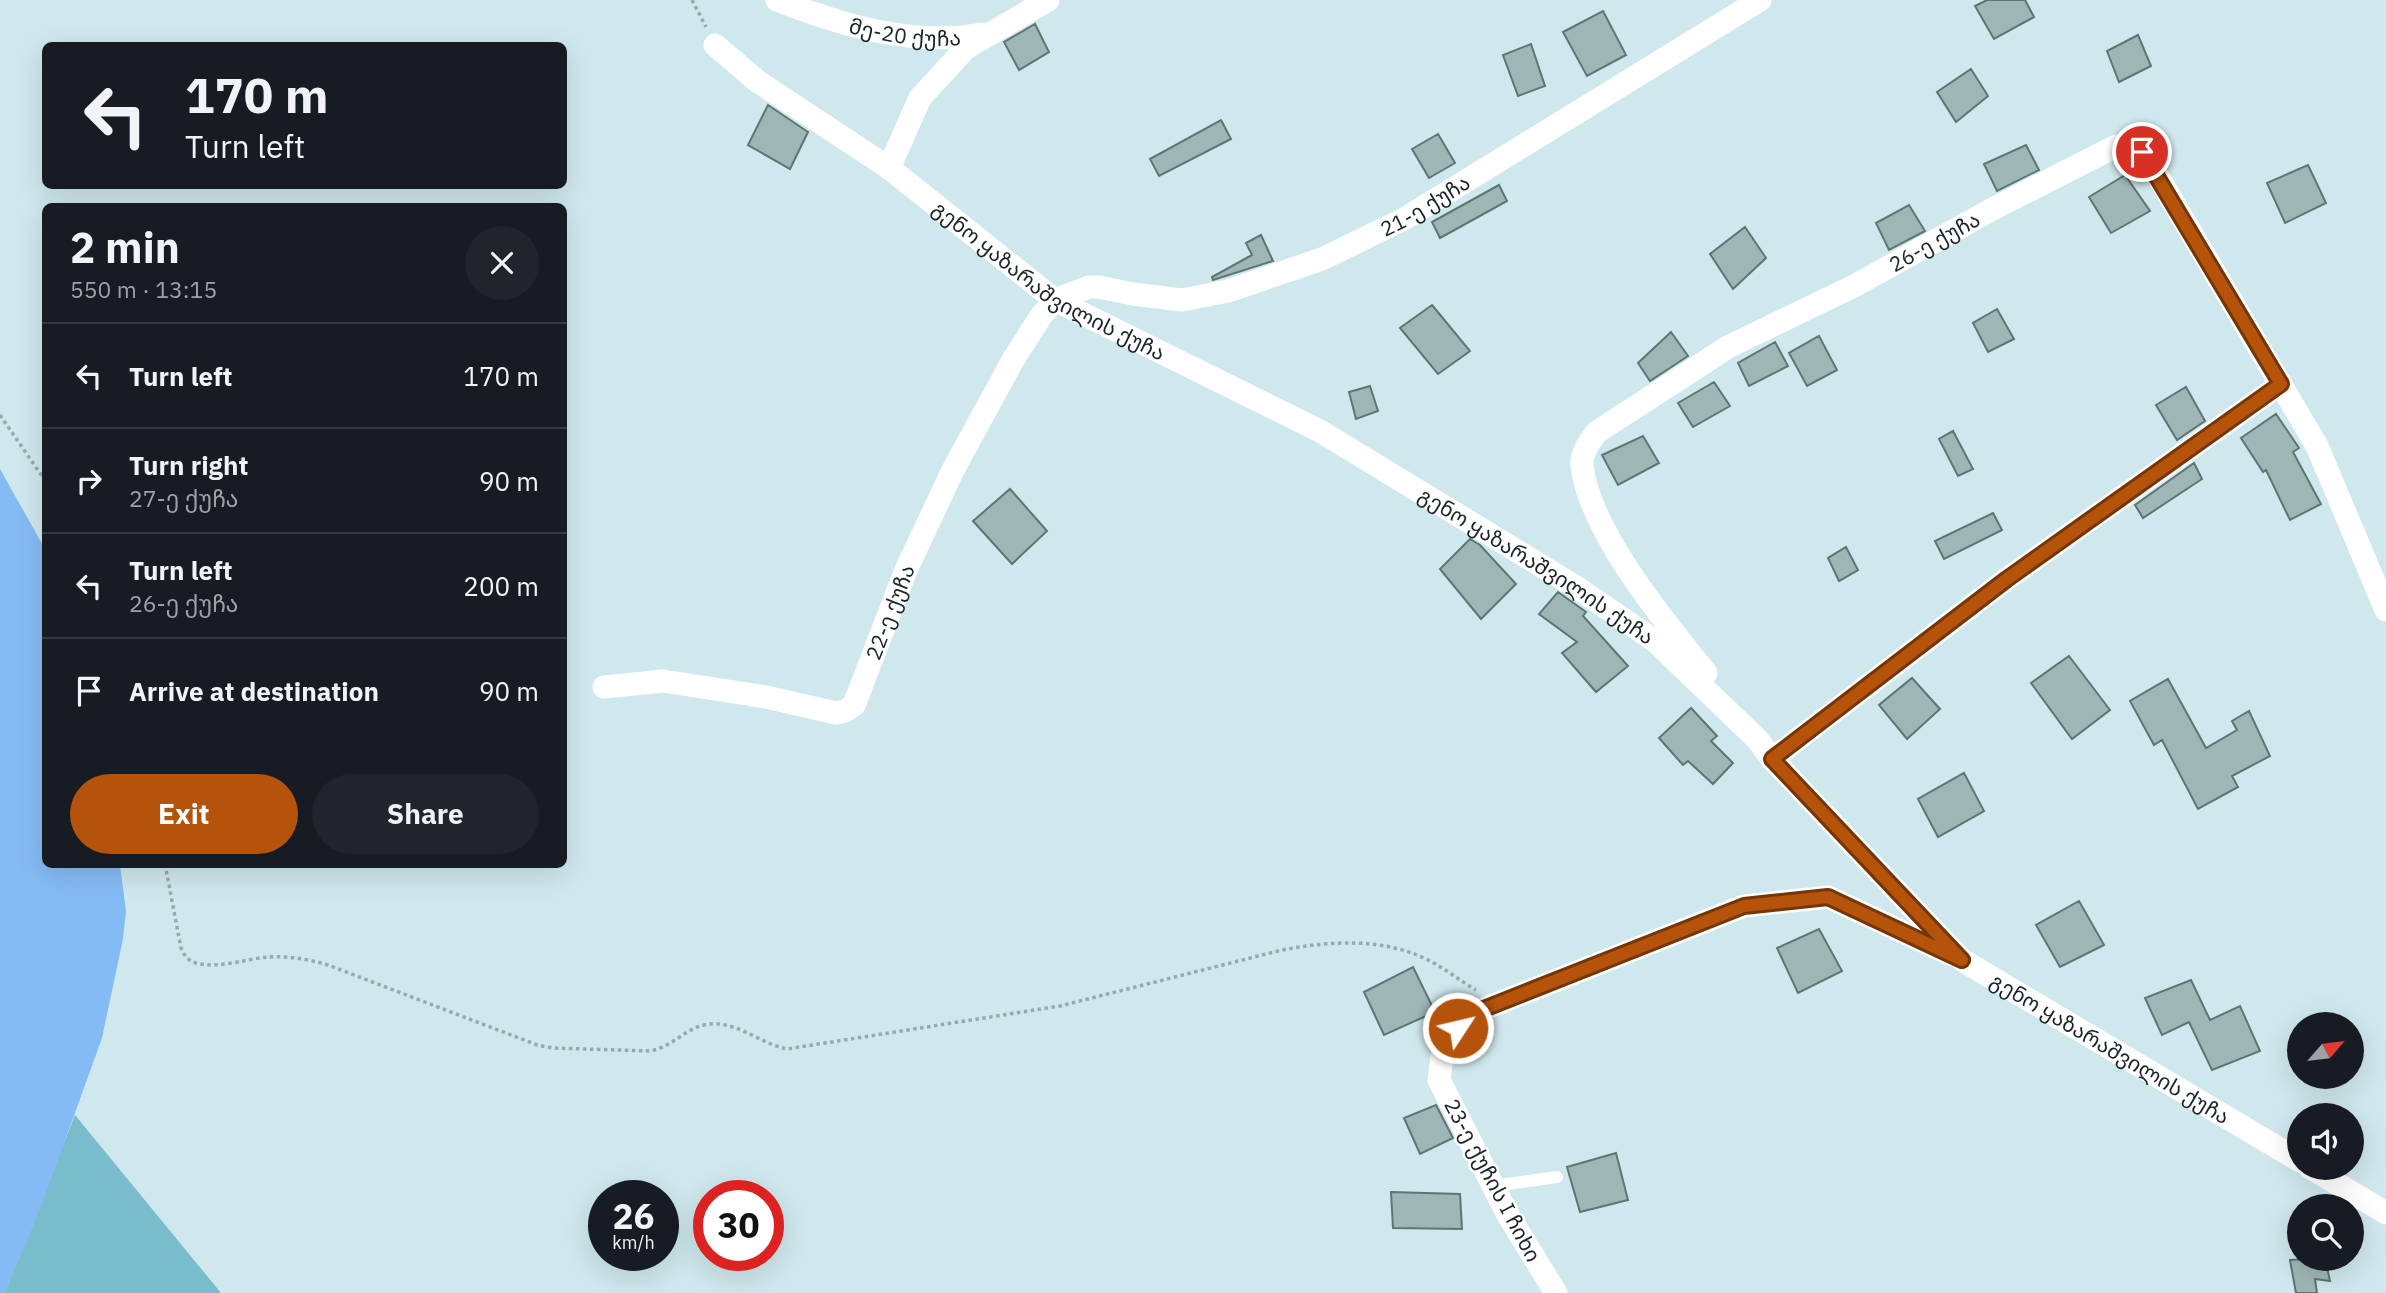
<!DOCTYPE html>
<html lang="en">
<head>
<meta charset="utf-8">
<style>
	:root { --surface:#171b24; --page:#20242c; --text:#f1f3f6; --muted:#9ea1a6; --line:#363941; --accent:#b45309 }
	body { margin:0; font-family:"IBM Plex Sans","Noto Sans Georgian",sans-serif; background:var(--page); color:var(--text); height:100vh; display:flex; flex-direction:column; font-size:26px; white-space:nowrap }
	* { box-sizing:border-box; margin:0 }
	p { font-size:23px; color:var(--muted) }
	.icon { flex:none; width:38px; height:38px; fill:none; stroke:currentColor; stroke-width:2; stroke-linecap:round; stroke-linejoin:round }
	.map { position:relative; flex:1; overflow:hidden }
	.sheet { position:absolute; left:42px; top:203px; width:525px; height:665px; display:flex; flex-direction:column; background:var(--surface); border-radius:10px; box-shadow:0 7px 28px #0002 }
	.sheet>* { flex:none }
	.top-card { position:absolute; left:42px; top:42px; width:525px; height:147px; border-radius:10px; box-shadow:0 7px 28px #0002; background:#171b24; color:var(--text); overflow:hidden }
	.needle { width:46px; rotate:62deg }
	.fabs { position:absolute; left:2287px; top:1012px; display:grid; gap:14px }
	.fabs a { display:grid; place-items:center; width:77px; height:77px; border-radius:50%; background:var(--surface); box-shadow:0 7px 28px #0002; font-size:35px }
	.speed { position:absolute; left:588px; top:1180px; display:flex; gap:14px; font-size:35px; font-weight:700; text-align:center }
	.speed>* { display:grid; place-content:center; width:91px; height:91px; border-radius:50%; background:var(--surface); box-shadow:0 7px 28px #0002; line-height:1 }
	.speed small { font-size:18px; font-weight:400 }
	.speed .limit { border:10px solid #d22; background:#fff; color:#111 }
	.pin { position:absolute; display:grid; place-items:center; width:60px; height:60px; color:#fff; margin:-30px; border:4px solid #fff; border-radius:50%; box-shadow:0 2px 7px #0007 }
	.me { position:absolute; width:77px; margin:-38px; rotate:55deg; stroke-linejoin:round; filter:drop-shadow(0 0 5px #0008) }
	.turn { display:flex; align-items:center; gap:24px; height:147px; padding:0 28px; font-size:32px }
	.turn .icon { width:91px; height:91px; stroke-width:2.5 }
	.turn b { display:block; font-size:49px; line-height:60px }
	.round { display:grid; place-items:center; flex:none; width:74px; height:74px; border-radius:37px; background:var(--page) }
	.headline { display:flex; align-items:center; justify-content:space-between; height:119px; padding:0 28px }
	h1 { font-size:42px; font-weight:800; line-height:52px }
	.cta { display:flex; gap:14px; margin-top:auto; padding:14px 28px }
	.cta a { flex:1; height:80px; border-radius:42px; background:var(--accent); color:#fff; font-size:28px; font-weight:800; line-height:80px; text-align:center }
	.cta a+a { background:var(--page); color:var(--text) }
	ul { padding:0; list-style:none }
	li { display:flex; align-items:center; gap:21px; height:105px; padding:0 28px; border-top:2px solid var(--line) }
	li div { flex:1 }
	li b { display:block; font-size:26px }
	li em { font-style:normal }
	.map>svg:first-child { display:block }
	.green { fill:#79bccb }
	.water { fill:#85bbf4 }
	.building { fill:#9eb7b6; stroke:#5e7574; stroke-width:2 }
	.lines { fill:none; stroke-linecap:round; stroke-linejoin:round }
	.path { stroke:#96aaae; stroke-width:3.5; stroke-dasharray:3.5 3.5; stroke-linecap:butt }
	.service { stroke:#fff; stroke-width:12 }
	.minor { stroke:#fff; stroke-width:23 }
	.route-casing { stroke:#753606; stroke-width:18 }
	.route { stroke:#b45309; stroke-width:12 }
	.labels { text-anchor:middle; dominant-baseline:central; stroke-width:5; stroke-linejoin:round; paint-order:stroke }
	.street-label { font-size:21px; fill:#1b2426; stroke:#fff }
</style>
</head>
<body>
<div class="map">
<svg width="2386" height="1293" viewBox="0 0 2386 1293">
	<rect width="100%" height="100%" fill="#cfe8ed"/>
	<path class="green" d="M75,1115L221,1293H5Z"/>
	<path class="water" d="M0,469L45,549L46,864L120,865L126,911L123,939L102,1038L41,1207L5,1293H0Z"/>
	<path class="building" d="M1987,0H2025L2034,17L1994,39L1975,6Z
		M1603,11L1626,55L1587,76L1563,32Z
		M1035,24L1049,52L1019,70L1004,42Z
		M2138,35L2151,66L2119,82L2107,51Z
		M1531,44L1545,86L1518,96L1503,55Z
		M1971,69L1988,96L1956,122L1937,92Z
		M768,105L808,132L790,169L748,145Z
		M1221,120L1231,139L1159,176L1150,159Z
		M1438,134L1455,163L1429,178L1412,149Z
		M2026,145L2039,170L1997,191L1984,164Z
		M2308,165L2326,203L2285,223L2267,183Z
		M2125,175L2150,211L2111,233L2089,197Z
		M1499,185L1507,201L1440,238L1432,222Z
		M1909,205L1925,231L1889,250L1876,223Z
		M1745,227L1766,258L1733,289L1710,254Z
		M1261,235L1273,261L1213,280L1212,277L1252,255L1246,243Z
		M1432,305L1470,351L1438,374L1400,328Z
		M1997,309L2014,339L1988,352L1973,323Z
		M1671,332L1688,356L1650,381L1638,363Z
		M1819,336L1837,370L1807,386L1789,353Z
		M1775,342L1788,366L1749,386L1738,363Z
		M1714,382L1730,406L1693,427L1678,403Z
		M1370,386L1378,411L1356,419L1349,392Z
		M2186,387L2205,421L2177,440L2156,405Z
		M2276,414L2299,448L2293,452L2321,504L2290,520L2266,470L2263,472L2241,438Z
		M1953,431L1973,469L1958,476L1939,439Z
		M1643,436L1659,463L1618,485L1602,455Z
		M2194,463L2202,479L2143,518L2135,505Z
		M1010,489L1047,531L1012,564L973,521Z
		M1993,513L2002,530L1944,559L1935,541Z
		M1470,539L1480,545L1516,584L1481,619L1440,569Z
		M1846,547L1858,570L1839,581L1828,558Z
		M1558,592L1586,612L1583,616L1628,666L1596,692L1562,653L1577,642L1539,614Z
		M2069,656L2110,710L2072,739L2031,683Z
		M1912,678L1940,709L1907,739L1879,705Z
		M2168,679L2206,748L2237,730L2232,721L2249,711L2270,756L2232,776L2238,787L2198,809L2162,740L2154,745L2130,701Z
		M1691,708L1717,736L1711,741L1733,763L1713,784L1688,761L1683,765L1659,738Z
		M1964,773L1984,811L1938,837L1918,799Z
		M2079,901L2104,945L2060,967L2036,925Z
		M1819,929L1842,971L1798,993L1777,948Z
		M1413,967L1435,1012L1384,1035L1364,992Z
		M2191,980L2210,1020L2240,1006L2260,1051L2212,1070L2189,1022L2162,1035L2145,998Z
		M1436,1105L1453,1138L1420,1154L1404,1118Z
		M1616,1153L1628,1200L1580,1212L1567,1167Z
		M1391,1192L1460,1194L1462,1229L1393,1228Z
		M2325,1258L2330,1281L2315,1279L2317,1293H2296L2290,1260Z"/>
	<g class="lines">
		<path class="path" d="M692,0L706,27
			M0,415L46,482
			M165,864L181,948C184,955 188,961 196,963C218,969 246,959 268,957C289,956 308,959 328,965L537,1045L553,1048L650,1051C672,1047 685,1029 704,1025C734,1018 760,1044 787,1049L1060,1006L1282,950C1331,941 1384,937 1430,961C1446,969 1460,981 1476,990"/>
		<path class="service" d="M1493,1186L1557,1177"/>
		<g class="minor">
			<path id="s1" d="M777,0C841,25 913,47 982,34"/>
			<path id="s2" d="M715,45L757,81L889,168L1055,300L1320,431L1576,587L1655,641L1757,739L1772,759L1962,960L2300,1161"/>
			<path d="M889,168L920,98L966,48L1048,0"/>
			<path id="s3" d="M1706,673C1665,622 1590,532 1582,466C1581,453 1589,442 1597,432L1728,347L1856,285L1987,212L2116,146C2132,144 2141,151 2150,163L2317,446L2386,610"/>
			<path id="s4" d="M604,687L663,681L766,697L836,713L845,711L854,705L906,570L953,470L1013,360L1041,316L1055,300L1089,287H1099L1133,294L1182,300L1228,291L1322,259L1404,219L1760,0"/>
			<path d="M1772,759L2007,579L2281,384"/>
			<path d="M2309,1167L2386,1213"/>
			<path d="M1556,1293L1508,1215L1439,1080L1444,1042L1471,1014L1744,906L1828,897L1950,954"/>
		</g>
	</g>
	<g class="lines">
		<g class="route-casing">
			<path id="route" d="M1458,1028L1471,1014L1744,906L1828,897L1962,960L1772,759L2007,579L2281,384L2142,152"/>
		</g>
		<use href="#route" class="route"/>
	</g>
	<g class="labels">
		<g class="street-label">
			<text stroke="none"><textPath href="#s1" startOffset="133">მე-20 ქუჩა</textPath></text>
			<text stroke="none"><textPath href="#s4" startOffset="1102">21-ე ქუჩა</textPath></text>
			<text stroke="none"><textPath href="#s3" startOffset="670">26-ე ქუჩა</textPath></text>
			<text stroke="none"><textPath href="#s2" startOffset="410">გენო ყაზარაშვილის ქუჩა</textPath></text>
			<text stroke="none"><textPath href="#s2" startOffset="976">გენო ყაზარაშვილის ქუჩა</textPath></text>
			<text stroke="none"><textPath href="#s4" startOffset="355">22-ე ქუჩა</textPath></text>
			<text stroke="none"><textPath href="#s2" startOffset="1732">გენო ყაზარაშვილის ქუჩა</textPath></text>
			<text transform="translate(1493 1180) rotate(62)">23-ე ქუჩის I ჩიხი</text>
		</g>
	</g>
</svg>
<div class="fabs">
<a><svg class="needle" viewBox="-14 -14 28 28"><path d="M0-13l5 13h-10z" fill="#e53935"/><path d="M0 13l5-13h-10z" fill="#9ea1a6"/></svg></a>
<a><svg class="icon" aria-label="sound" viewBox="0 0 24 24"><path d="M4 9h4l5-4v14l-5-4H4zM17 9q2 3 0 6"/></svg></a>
<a><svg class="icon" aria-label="search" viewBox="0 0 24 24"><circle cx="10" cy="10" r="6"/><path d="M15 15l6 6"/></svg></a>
</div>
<div class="speed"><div>26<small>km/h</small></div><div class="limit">30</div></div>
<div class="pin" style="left:2142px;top:152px;background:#d93025"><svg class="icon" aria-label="arrive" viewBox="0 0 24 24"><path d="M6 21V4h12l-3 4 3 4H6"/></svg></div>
<svg class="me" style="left:1458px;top:1028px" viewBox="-20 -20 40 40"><circle r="17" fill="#b45309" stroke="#fff" stroke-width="3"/><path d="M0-11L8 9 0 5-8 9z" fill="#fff"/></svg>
<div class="top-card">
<div class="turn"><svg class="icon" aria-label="left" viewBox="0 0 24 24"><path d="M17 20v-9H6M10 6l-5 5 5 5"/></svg><div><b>170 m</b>Turn left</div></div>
</div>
<section class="sheet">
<div class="headline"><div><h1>2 min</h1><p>550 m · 13:15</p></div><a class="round"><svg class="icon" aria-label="close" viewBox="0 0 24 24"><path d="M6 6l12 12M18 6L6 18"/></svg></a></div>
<ul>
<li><svg class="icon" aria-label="left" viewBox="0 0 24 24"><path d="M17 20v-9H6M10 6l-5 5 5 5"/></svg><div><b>Turn left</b></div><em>170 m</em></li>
<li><svg class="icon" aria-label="right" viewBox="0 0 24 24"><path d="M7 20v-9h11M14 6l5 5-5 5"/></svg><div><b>Turn right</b><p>27-ე ქუჩა</p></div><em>90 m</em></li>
<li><svg class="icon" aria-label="left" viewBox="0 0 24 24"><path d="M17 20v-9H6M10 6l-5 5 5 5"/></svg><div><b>Turn left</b><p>26-ე ქუჩა</p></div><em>200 m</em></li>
<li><svg class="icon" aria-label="arrive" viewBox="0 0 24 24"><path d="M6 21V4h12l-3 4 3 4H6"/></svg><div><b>Arrive at destination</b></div><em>90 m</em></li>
</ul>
<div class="cta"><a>Exit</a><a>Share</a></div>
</section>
</div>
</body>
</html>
